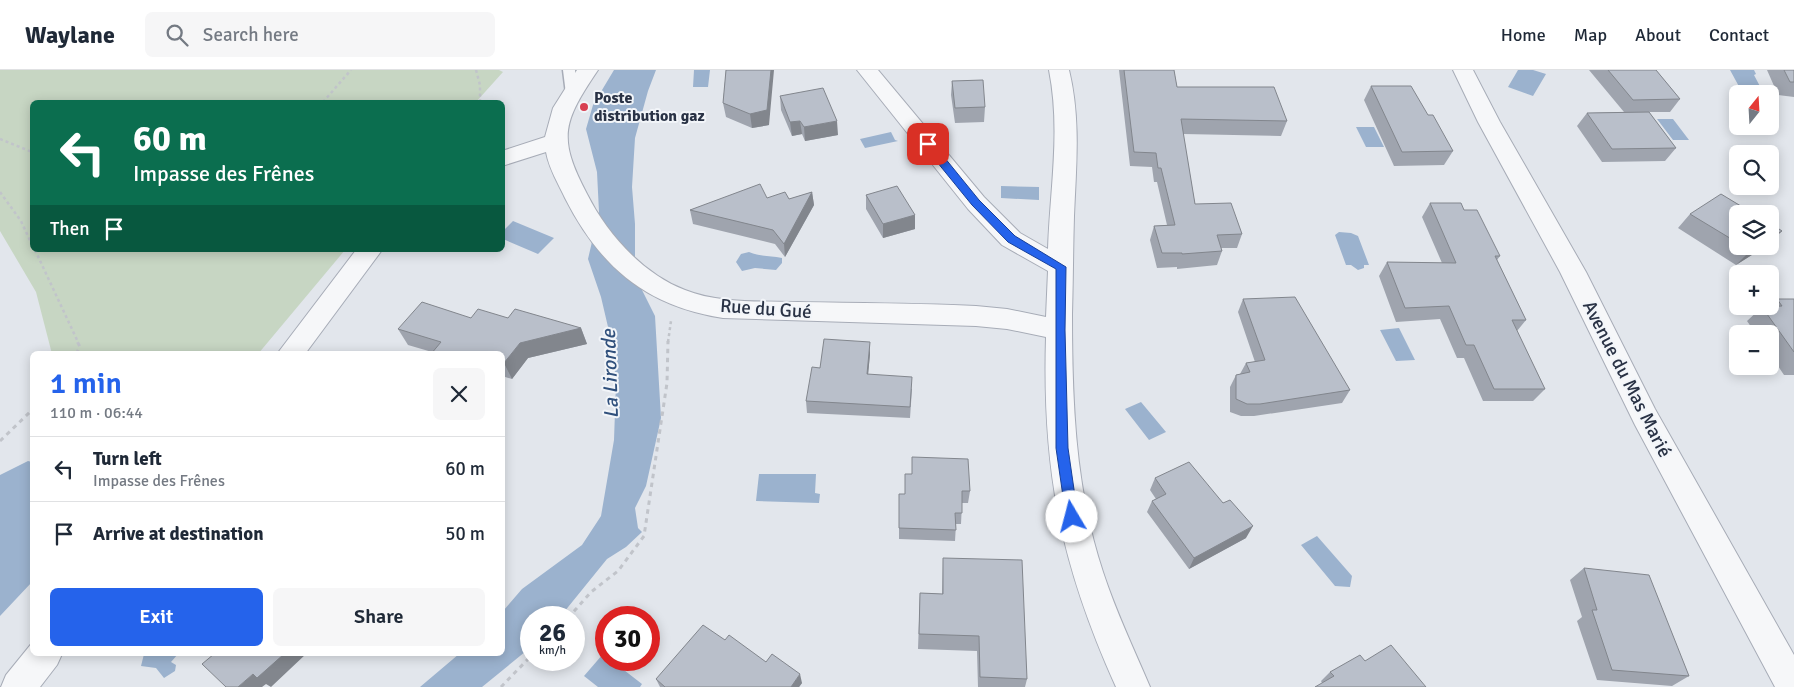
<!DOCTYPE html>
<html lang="en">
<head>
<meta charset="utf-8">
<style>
	:root { --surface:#fff; --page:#f6f6f7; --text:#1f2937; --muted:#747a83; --line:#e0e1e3; --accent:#2563eb }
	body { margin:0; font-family:Signika,sans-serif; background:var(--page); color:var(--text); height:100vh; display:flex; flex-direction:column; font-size:19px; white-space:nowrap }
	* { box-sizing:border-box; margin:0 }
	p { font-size:16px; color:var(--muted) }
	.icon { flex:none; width:28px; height:28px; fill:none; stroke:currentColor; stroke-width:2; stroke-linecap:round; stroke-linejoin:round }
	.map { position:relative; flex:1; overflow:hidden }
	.panel { position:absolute; left:30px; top:281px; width:475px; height:305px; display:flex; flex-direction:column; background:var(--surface); border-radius:8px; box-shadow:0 2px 12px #0003 }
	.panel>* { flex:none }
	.hud { position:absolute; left:30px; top:30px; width:475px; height:152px; border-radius:8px; box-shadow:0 2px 12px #0003; background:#0b6e4f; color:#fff; overflow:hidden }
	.needle { width:32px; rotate:18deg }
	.controls { position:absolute; left:1729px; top:15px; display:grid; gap:10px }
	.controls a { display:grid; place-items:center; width:50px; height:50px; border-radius:8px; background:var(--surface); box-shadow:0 2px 12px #0003; font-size:25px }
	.speed { position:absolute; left:520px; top:536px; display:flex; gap:10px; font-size:25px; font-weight:700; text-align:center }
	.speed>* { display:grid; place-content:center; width:65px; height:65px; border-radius:50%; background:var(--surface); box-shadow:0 2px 12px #0003; line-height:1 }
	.speed small { font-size:12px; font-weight:400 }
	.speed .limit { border:8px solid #d22; background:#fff; color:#111 }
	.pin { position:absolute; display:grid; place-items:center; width:42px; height:42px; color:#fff; margin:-21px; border-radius:10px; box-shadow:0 2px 8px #0006 }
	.me { position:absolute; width:55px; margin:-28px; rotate:352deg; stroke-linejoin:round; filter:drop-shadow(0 0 4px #0008) }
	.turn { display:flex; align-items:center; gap:18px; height:105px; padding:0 20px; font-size:22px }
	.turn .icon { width:65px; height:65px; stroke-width:2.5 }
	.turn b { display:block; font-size:35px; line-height:42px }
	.then { display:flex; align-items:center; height:48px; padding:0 20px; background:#0003; gap:10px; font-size:19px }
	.round { display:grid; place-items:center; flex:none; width:52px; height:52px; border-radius:8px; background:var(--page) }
	.head { display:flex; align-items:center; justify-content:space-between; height:85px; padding:0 20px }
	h1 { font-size:30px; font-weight:600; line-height:38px; color:var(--accent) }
	.button { display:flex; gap:10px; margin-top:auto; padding:10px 20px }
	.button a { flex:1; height:58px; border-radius:8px; background:var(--accent); color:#fff; font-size:20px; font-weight:600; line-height:58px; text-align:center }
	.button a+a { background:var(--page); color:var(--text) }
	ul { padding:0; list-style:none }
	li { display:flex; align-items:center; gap:15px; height:65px; padding:0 20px; border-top:1px solid var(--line) }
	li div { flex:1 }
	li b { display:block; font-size:19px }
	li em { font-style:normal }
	header { display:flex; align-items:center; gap:30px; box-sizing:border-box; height:70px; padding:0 25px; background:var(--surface); border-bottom:1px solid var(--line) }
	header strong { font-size:24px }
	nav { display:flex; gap:28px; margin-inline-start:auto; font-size:18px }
	.search { width:350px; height:45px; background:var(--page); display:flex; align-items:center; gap:12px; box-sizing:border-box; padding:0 18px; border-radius:8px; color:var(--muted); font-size:19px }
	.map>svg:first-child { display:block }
	.green { fill:#c7d6c3 }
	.water { fill:#9bb2ce }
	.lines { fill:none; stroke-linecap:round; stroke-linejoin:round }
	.service-casing { stroke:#a7acb7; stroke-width:3 }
	.minor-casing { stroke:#a7acb7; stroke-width:2 }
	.path-far1 { stroke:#c1c4ca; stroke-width:2.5; stroke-dasharray:3 3; stroke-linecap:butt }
	.path { stroke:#c1c4ca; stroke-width:3; stroke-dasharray:4.5 4.5; stroke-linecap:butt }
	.service { fill:#f6f7f9; fill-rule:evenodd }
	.minor { fill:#f6f7f9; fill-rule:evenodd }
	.wall { fill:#9fa4ae }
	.shaded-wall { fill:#82868d }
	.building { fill:#b9bfca; stroke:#82868d }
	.route { fill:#2563eb; stroke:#184099 }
	.poi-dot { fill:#d84052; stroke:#f2f5f9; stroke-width:2 }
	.labels { text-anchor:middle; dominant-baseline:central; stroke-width:4; stroke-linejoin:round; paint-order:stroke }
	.far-poi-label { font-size:16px; font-weight:bold; fill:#293245; stroke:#f2f5f9; text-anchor:start }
	.street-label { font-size:19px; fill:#293245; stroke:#f2f5f9 }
	.water-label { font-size:20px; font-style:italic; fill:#30507c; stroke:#f2f5f9 }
</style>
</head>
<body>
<header>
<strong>Waylane</strong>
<div class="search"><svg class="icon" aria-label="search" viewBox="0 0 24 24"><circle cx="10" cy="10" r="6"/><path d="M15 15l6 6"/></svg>Search here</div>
<nav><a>Home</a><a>Map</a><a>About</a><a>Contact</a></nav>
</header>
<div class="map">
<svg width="1794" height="617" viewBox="0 0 1794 617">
	<rect width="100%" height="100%" fill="#e2e6ec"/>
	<path class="green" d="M0,0H499L503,2L476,32H32V180H345L258,284H52L36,222L0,161Z"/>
	<path class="water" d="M614,0H656L648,21L635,68L632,117L635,154V206L655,246L661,348L646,416L635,438L638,458L642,462L626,477L607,489L560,547L531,548V577L482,617H420L459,584H502L503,541L522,519L582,475L601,446L614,370L616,313L612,274L601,227L588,189L599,142L597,102L586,59L593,35Z
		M694,0H710L708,17H693Z
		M1518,0H1533L1546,4L1533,26L1508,17Z
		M1730,0H1754L1756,4L1754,5L1764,24L1742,22Z
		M1657,49H1673L1689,70H1673Z
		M1356,57H1374L1384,77H1366Z
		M891,62L895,70L898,71L865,78L860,69Z
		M1001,116L1039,117V130L1001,128Z
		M513,151L554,168L538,184L503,169V161Z
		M1339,162L1351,163L1358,166L1369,195H1364V198L1358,200L1351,195H1346L1335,165Z
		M749,182C761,187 769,185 782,188V193L776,200L755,198L742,201L736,192L741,184Z
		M1399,258L1415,290L1396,291L1380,260Z
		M1141,332L1166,362L1149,370L1125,339Z
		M28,391L32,392V512L0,546V405Z
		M759,404H816L815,423L820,424L819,433L756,431Z
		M1317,466L1352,506L1350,517L1335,516L1301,475Z
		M144,584H178L171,592L176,595L175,601L164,608L156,598L141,596Z
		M603,584L606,590H611L642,614L640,617H598L584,606Z"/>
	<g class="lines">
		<g class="service-casing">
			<path id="service" d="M563,0H575L578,24L576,27L572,28L566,24Z"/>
		</g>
		<g class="minor-casing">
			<path id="minor" d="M577,0H598C563,52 557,67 587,124C607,164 643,204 685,220C720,234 762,231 798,232C857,233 917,233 976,236L1007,239L1046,247L1048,201L1002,175L968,139L857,0H878L984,127L1020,163L1048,179C1050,119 1061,60 1049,0H1069C1081,49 1076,97 1074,146C1073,179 1073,211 1072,244C1072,332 1075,418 1103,502C1116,542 1134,579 1150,617H1116C1061,495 1042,401 1046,267L1007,259L976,256L723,248C646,236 600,197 565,128C558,113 549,99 546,82L502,96V81L545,67L553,38Z
				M1453,0H1473L1500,52L1586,202L1655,339L1794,585V617H1775L1635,355L1560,202L1478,52Z
				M356,180H382L305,284H277Z
				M32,573V584H62L57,595L40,617H1L6,605Z"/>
		</g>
		<path class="path-far1" d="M476,0L480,15V32
			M323,32L351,0
			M0,69L32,82
			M0,122L21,151L32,175
			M35,180L78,272
			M668,272L671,251"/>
		<path class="path" d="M76,284L80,277L77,271
			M0,371L32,340
			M568,548L591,522L618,501L644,466L667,313L668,271
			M501,617L531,586"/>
		<use href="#service" class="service"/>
		<use href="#minor" class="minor"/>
	</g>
	<path class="wall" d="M726,0L769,55L752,58L726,47L723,33Z
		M1119,0H1174L1177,17L1287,51L1281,66L1183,64L1195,134L1242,164L1237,178H1221L1222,181L1217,195L1177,199V197L1157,198L1150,170L1154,156L1167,155L1157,112H1154L1152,97L1130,96Z
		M1589,0H1656L1680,29L1670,42H1649L1676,78L1665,91L1602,92L1577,56L1587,43L1624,42Z
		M1767,0H1794V27L1778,25Z
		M952,11L985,37L984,52L955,53L951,25Z
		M1371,16L1428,45L1453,81L1444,95L1394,96L1364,30Z
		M780,26L838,65L805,71L802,64L792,66L781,40Z
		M812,122L814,135L785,187L775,174L693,154L690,140L767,128L789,129Z
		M866,125L915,145V159L883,168L866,139Z
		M1430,133L1464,140L1500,186L1497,190L1526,250L1517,261L1545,319L1533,331H1483L1464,288H1457L1440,249L1396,252L1379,206L1387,192L1442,193L1422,147Z
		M1690,144H1738V176H1766L1736,195L1678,158Z
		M1243,229L1350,320L1342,333L1254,346H1241L1230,342V317L1236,305L1240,304L1246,293L1255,292L1238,242Z
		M1777,229H1794V305H1784L1770,284V264H1756L1747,251L1762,237L1770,236V235Z
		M471,248H508L581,258L587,274L528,288L512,309L502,306V284L432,282L408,275L398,259Z
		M870,284L868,304L912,319L910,348L807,343L806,331L820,298Z
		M912,387L970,421L968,433H962L961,454H956L955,471L899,469V424H905L912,404Z
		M1155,408L1246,468L1189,499L1147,442L1152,431L1156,429L1150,420Z
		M943,488L1027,609L1025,617H978L977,581L918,579L920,523L942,524Z
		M1584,498L1689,606L1672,616L1597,610L1577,551L1582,547L1570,510Z
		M725,570L766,592L802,613L799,617H660L656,609Z
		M1365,591L1322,613L1321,611L1330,602Z"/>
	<path class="shaded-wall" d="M771,0H774L769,55L752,58L750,44Z
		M800,51L802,64L792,66L790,52Z
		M837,51L838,65L805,71L804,57Z
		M812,122L814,135L785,187L784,174Z
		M915,145V159L883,168V154Z
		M1782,161L1770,173V168Z
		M1757,176H1766L1736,195L1750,181Z
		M581,258L587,274L528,288L512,309L504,293L520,273Z
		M870,272V284L867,316V304Z
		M1253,456L1246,468L1189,499L1194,488Z
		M284,584H306L271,617L266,614L262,617H238L253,604Z
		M800,604L802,613L799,617H791Z"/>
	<path class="building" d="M726,0H771L767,40L750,44L723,33Z
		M1124,0H1174L1177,17H1274L1287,51L1181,49L1195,134L1231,133L1242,164L1217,165L1222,181L1182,184V183H1162L1154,156L1175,155L1161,98H1158L1156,83L1134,82Z
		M1608,0H1656L1680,29L1633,30Z
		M1784,0H1794V12H1790Z
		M983,10L985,37L955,38L952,11Z
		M1371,16H1411L1428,45H1433L1453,81L1402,82Z
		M823,18L837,51L804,57L800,51L790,52L780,26Z
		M1649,42L1676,78L1612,79L1587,43Z
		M760,114L767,128L785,122L789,129L812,122L784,174L773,160L690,140Z
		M897,116L915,145L883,154L866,125Z
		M1721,124L1754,144H1738V173L1690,144Z
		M1430,133H1461L1464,140H1477L1500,186H1495L1526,250H1512L1545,319H1494L1474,275H1466L1449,236L1405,238L1387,192L1456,193Z
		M1770,153L1782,161L1770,168Z
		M1743,176H1757L1750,181Z
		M1295,227L1350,320L1260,334H1247L1236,329V305L1250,302L1246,293L1265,290L1243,229Z
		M1777,229H1794V282L1762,237L1782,236Z
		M422,232L471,248L478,239L508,248L515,239L581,258L520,273L504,293H502V284H431L441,272L398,259Z
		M824,269L870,272L867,304L912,307L910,337L806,331L812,297L820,298Z
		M912,387L968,389L970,421H962V443H955L956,460L899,458V424H905V404H912Z
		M1189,392L1223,433L1230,430L1253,456L1194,488L1152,431L1166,424L1155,408Z
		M943,488L1022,490L1027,609L980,607L979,566L919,564L920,523L943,524Z
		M1584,498L1649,505L1689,606L1612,600L1592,540H1597Z
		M703,555L725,570L729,565L766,592L772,584L800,604L791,617H665L656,609Z
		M1391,575L1426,617H1315L1334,606L1330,602L1360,585L1365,591Z
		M214,584H284L257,608L253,604L238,617H226L202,594Z"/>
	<path class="route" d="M924,71H931L979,130L1015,166L1066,197L1065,260L1068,378L1078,447L1076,451L1072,453L1066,447L1056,378V199L1008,172L972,135L924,76Z"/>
	<circle class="poi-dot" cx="584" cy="37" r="5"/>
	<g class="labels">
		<g class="far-poi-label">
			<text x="594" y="28">Poste<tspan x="594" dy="18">distribution gaz</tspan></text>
		</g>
		<g class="street-label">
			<text transform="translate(766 239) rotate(4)">Rue du Gué</text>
			<text transform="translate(1627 309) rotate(63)">Avenue du Mas Marié</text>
		</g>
		<g class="water-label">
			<text transform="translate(610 304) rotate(-92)">La Lironde</text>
		</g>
	</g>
</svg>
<div class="controls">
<a><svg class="needle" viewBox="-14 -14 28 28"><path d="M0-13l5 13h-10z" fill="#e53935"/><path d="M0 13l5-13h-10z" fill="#747a83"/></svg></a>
<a><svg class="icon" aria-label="search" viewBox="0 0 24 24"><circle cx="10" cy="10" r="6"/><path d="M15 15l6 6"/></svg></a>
<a><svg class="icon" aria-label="layers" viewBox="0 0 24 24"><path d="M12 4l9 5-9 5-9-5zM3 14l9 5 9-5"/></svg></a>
<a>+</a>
<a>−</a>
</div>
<div class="speed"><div>26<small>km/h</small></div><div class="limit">30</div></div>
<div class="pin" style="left:928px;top:74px;background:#d93025"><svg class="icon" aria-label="arrive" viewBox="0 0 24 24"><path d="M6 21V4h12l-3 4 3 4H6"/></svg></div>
<svg class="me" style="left:1072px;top:447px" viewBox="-20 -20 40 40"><circle r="19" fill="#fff"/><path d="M0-13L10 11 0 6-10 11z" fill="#2563eb"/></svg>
<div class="hud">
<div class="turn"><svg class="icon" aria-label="left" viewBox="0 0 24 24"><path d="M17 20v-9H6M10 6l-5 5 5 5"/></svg><div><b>60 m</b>Impasse des Frênes</div></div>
<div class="then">Then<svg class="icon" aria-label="arrive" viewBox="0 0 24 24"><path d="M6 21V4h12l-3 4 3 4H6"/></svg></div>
</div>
<section class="panel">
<div class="head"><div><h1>1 min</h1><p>110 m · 06:44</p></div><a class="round"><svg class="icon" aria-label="close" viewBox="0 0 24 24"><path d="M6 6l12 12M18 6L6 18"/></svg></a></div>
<ul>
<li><svg class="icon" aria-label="left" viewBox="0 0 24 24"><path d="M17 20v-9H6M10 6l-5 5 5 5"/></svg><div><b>Turn left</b><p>Impasse des Frênes</p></div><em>60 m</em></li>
<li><svg class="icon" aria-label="arrive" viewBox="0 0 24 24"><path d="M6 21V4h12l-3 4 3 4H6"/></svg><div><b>Arrive at destination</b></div><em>50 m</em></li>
</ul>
<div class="button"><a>Exit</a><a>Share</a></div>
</section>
</div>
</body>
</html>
